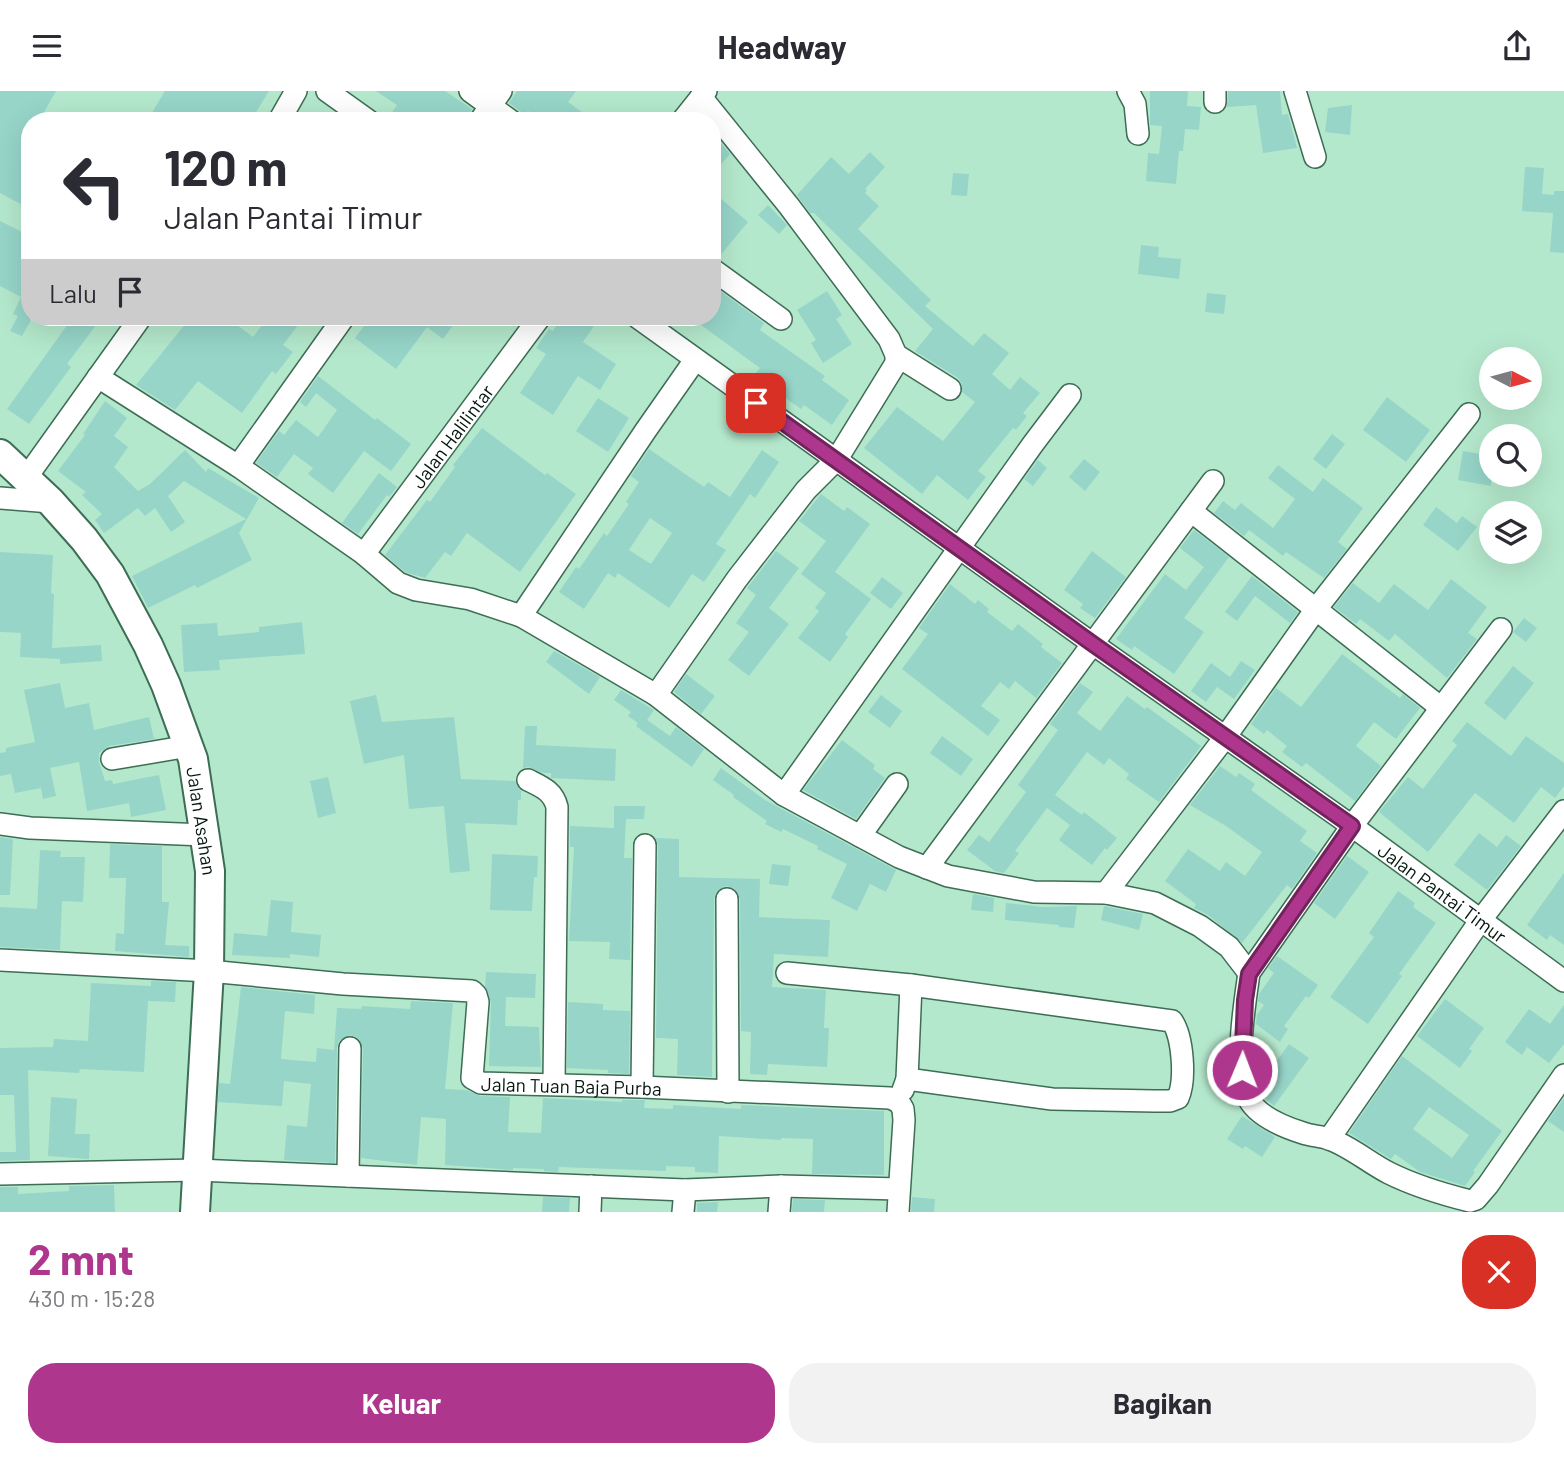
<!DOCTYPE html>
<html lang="id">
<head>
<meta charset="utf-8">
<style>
	:root { --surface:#fff; --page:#f2f2f3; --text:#2b2b33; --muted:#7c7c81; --accent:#ae378d }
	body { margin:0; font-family:Barlow,sans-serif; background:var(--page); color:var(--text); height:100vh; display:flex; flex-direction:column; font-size:26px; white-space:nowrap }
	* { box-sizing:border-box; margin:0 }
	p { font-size:23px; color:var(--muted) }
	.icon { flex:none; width:38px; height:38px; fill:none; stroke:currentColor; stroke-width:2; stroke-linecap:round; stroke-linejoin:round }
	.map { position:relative; height:1121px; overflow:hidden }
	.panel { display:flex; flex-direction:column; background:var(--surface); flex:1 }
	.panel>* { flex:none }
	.hud { position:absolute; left:21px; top:21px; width:700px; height:214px; border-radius:28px; box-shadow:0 7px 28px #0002; background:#fff; color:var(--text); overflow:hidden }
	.needle { width:46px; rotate:96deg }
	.tools { position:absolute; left:1479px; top:256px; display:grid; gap:14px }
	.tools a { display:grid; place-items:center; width:63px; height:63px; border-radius:50%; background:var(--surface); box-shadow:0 7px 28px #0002; font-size:35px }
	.pin { position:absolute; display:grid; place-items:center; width:60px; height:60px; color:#fff; margin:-30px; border-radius:14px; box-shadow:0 4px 10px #0006 }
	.me { position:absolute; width:77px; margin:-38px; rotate:1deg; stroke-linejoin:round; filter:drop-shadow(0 0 5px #0008) }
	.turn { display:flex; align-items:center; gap:24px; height:147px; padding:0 28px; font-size:32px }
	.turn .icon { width:91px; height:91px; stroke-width:2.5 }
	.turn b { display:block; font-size:49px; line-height:60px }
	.then { display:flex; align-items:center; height:66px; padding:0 28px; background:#0003; gap:14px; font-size:26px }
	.round { display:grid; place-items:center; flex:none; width:74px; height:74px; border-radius:28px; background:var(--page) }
	.headline { display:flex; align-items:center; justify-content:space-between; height:119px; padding:0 28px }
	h1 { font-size:42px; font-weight:700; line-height:52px; color:var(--accent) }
	.cta { display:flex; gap:14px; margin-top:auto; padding:14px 28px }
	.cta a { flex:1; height:80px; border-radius:28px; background:var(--accent); color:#fff; font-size:28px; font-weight:700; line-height:80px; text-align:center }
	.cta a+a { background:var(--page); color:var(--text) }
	header { display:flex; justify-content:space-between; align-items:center; height:91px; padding:0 28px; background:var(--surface); font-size:32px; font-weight:700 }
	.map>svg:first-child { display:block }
	.building { fill:#97d5c9; fill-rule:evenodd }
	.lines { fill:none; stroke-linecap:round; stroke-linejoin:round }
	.minor-casing { stroke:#3d6d55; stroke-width:24 }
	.major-casing { stroke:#3d6d55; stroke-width:32 }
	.minor { stroke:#fff; stroke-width:21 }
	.major { stroke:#fff; stroke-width:28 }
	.route-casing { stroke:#71245c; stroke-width:18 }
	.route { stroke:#ae378d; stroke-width:12 }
	.labels { text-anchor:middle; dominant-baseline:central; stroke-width:5; stroke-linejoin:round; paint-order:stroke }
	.street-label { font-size:19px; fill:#04170e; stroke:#b4e8cc }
</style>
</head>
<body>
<header><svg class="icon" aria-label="menu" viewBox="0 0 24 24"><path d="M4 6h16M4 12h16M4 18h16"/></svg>Headway<svg class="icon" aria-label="share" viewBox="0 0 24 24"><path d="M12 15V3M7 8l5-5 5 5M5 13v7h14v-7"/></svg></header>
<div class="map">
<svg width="1564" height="1121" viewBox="0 0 1564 1121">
	<rect width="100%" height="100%" fill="#b4e8cc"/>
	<path class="building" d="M0,0H56L39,30H30V118L0,102Z
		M165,0H269L253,26L248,23L244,30H147Z
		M376,0H445L472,18L466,30H450L443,25L440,30H402L391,23L397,14Z
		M517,0H576L568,11L594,30H541L528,20L525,24L509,12Z
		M1150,0H1188L1187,15L1201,16L1199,39L1185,38L1183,60H1179L1176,93L1146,90L1148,62L1159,63L1162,35L1150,34Z
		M1228,0H1280L1282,24L1288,23L1297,57L1263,62L1256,14L1227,16Z
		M1352,14L1350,44L1325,41L1328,17Z
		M712,41L730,63L712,84Z
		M870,61L885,76L865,98L867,99L865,102L879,115L858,138L931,209L925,215L973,255L984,242L1009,262L992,283L1010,299L1020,286L1040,302L1023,322L1027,325L1016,339L1013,337L978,380L986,386L968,409L937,384L922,403L864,357L897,316L943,350L975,311L962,301V293L958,287L915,260L933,238L814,122H810L797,104L831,66L849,83Z
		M1525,76L1544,77L1542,103L1554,104V100H1564V162L1550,161L1553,122L1522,120Z
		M953,82L969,83L967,105L951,104Z
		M712,100L748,131L718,167L712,165Z
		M768,114L787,134L779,143L758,124Z
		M0,130L30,145V231L22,245L10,240L18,225L13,223L21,206L0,195Z
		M1141,154L1159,156L1158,166L1181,168L1179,188L1138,183Z
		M712,194L764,232L760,239L825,285L822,289L849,309L832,334L804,314L801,318L780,303L781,300L756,282L760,277L690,226H712Z
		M827,200L842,224L836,228L852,253L823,272L811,252L816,249L797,219Z
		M1207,202L1226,204L1224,223L1205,221Z
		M73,226H102L67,273L71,276L29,333L7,318Z
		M191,226H237L233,231L253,246L268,226H304L283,254L293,261L276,283L272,280L242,322L198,290L175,319L136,294Z
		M371,226H459L443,248L427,236L396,278L355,247Z
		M562,226H580L594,235L583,251L616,273L600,299L578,285L553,324L520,302L546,263L536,257L549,238L553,240Z
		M318,285L375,329L377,327L411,353L391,380L364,360L333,402L308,383L313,377L294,363L277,386L256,372L279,340L284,344L296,329L318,346L337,319L316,302L306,316L300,311Z
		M1387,306L1430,339L1406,371L1363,339Z
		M598,307L629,327L608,361L576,340Z
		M105,310L127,327L114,345L128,356L114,376L138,400L150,393L185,359L206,381L208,377L259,407L239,442L252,469L197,497L195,494L148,517L132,485L246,428L184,390L168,405L185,431L171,441L155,417L145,425L138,417L104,442L95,429L102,423L82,404L86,401L58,380L85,344L83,343Z
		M482,337L545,384L547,382L576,403L520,481L467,442L451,465L445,461L425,487L405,481L385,464L427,409L430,411L455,376L453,374Z
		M1332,343L1345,353L1326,378L1313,368Z
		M649,358L704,396L708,391L730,406L762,359L779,371L755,407L750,403L716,453L726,459L704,491L692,483L669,517L618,482L615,487L608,482L584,518L559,501L576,476L579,478L604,442L607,445L629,413L626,411L639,391L631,385ZM650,427L672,442L651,473L629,459Z
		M1463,360L1491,365V395L1458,389Z
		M1084,368L1100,381L1085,400L1069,386Z
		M1038,369L1047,377L1033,395L1024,388Z
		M1278,374L1313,401L1323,387L1363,417L1338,451L1347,458L1324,487L1286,461L1283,465L1249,439L1244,445L1214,422L1223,410L1235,419L1241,412L1273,437L1295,408L1268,387Z
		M379,382L397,396L389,406L387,404L358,443L342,432Z
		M821,403L844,420L847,416L870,433L835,481L871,508L845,543L848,546L830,571L798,547L819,520L815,517L826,502L801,483L826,450L799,430Z
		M1436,416L1457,432L1462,425L1477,436L1458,460L1423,434Z
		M1194,439L1229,466L1184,527L1204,541L1174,583L1134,555L1132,559L1116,548L1165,483L1186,499L1204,476L1180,457Z
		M776,460L799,477L769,517L789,533L749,585L728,569L749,541L736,532L756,504L747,497Z
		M1092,460L1126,486L1095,527L1080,517L1083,513L1064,499Z
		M0,461L53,464L51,502L54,503L52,557L101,554L102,570L60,573V568L20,566L21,542L0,541Z
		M1252,485L1298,521L1290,532L1255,505L1237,530L1225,521Z
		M882,486L903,502L891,518L870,502Z
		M1451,488L1487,516L1468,542L1477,548L1447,587L1395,543L1389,550L1360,528L1356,533L1334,516L1353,492L1379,512L1394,493L1428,519Z
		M950,493L975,513L978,509L989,518L987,521L1012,540L1018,533L1043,553L1041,556L1062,572L1036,607L1015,590L1009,598L1000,591L981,615L1000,629L988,645L902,578L928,543L919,537Z
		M1524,527L1537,537L1526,551L1513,541Z
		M302,531L305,563L219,569L220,579L184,581L181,534L217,532L218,545L259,541V536Z
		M554,560L600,586L589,603L546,571Z
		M1342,563L1400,607L1403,603L1420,617L1396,648L1374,631L1356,655L1381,675L1355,710L1306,672L1302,676L1282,661L1287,655L1267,639L1264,643L1251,633L1276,597L1301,616Z
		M1241,570L1255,579L1234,608L1217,596L1206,611L1191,600L1211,572L1230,586Z
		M1513,575L1534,592L1505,629L1484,612Z
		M686,583L715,605L701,623L674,601Z
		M60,592L65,617L89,612L94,639L149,626L154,648L109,655L99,662V671L105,690L112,689L113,693L159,684L166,719L131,726L129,712L87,720L79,671L50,677L56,705L43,708L41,697L15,702L11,683L0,685V662L6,661V657L35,651L24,599Z
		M1080,592L1093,601L1077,622L1100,640L1127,605L1145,618L1147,616L1201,655L1159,711L1126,688L1129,683L1109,667L1104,674L1087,661L1055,704L1082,724L1084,721L1117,747L1107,759L1105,757L1092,774L1059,749L1070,734L1047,717L1015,760L1019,762L1004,782L995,780L967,759L979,744L989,751L1026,701L1018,694L1058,639L1050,633Z
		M621,599L654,619L647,629L670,645L676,636L704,658L692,676L636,635L638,632L628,625L631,621L614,609Z
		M376,604L382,631L454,626L461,688L515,690L521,700V709H518L517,734L465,732L470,780L450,782L444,715L409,718L404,664L364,673L350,610Z
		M881,604L902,620L890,637L868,621Z
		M1467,631L1511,665L1526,645L1564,672V695L1555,707L1541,696L1514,732L1475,702L1428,761L1379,721L1408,686L1423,698L1457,654L1452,650Z
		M525,635H537L536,654L616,658L615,690L551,687V682H543L528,676L523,677Z
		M942,645L973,668L961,685L930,662Z
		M842,649L875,674L873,678L885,687L856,728L803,699Z
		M1220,675L1236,686L1239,682L1255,693L1251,699L1307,740L1300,750L1317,762L1292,798L1287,794L1242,852L1208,824L1194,817L1196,813L1165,790L1188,758L1220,780L1226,771L1245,785L1262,761L1226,735L1190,714Z
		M721,677L765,709L896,779L886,801L870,793L857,820L831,807L847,773L817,758L818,755L783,738L781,741L765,733L767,730L733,706L734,704L713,689Z
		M328,686L336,722L318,727L310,690Z
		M614,715H645L644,728H626L624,767H632L630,869L609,868L610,851L569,850L574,756H570V735L614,737Z
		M1479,742L1497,756L1506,744L1521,755L1487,799L1454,774Z
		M0,746L13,748L10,804H0Z
		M656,747L679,748V786L760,788L759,826L830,829L828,866L774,863L772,896L826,899L824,937H829L827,976L768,973L767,984L750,983L751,941L741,940L740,808L734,797L726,795L716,801L714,808L712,986L677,984L678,948L656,947L658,754Z
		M110,753L162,755V811H169L165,854L189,855V866L115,860L116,842L124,843L126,787H109Z
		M40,759L61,760L60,766H85L83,811L62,810L60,859L0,856V816L37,818Z
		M492,763L538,765L537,786H534L532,820L490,819Z
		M1347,765L1369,781L1335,828L1314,812Z
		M772,773L791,775L788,795L769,793Z
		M1564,782V854L1550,844L1547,849L1527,834Z
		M1398,800L1415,812L1413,816L1436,832L1399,883L1402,885L1368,933L1330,906L1374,846L1369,842Z
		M973,803L994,807L993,821L971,819Z
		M271,809L293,811L291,841L321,844L319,866L290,863V867L232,864L234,842L267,845Z
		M1006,812L1042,816L1077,815L1074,837L1059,836V834L1005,829Z
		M1104,815L1143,823L1139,839L1101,829Z
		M1277,865L1318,894L1309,907L1306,905L1284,935L1288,938L1280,951L1256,933L1257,924L1264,914L1258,910L1259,903L1274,882L1268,877Z
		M486,881L536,883L535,907L506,906L505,935L539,936L541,976L489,975L491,912L485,895Z
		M151,890L176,891L175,911L148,910L144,981L80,978L79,982L28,979L30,1069L0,1070V1061H16L14,1004H0V957L53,956L54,948L88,950L91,892L151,895Z
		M241,896L315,904L314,923L285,920L281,968L316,971L317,957L334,959L337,917L361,918L362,915L410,918L411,910L453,912L445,998L466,999L481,1005L510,1006L508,1041L541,1042L543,1007L622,1011V1009H645L644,1017L673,1018V1014L741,1018V1014L884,1020V1084L812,1083L813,1048L781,1047V1049L719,1045L718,1082L695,1081V1076L666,1075V1080L559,1076L558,1081L544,1080V1078L513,1077V1079L445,1074L446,1028L421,1026L417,1074L361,1067L363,957L357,946L350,944L339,950L337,957L335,1072L284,1069L287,1034L307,1036L311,993L284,990L282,1015L218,1011L219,992L230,993Z
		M1445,908L1484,937L1469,958L1472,960L1460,977L1417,945Z
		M568,911L603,913V919L630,920L629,983L608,982V979L567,977Z
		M1564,914V953L1549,972L1527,956L1522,964L1505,951L1529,918L1550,933Z
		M1289,953L1309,967L1274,1015L1262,1004L1258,996Z
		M1402,965L1502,1040L1473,1080L1475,1081L1465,1095L1420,1081L1395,1063L1391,1068L1349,1042ZM1429,1016L1469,1044L1452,1067L1413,1038Z
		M51,1006L77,1008L75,1043H90L89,1068L48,1065Z
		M1564,1007V1041L1548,1030Z
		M1242,1025L1275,1046L1262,1066L1245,1055L1243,1058L1227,1048Z
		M114,1094L115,1121H0V1096H18V1103L69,1100V1095Z
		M543,1106L570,1107L569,1121H542Z
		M912,1106L935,1108L934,1121H911Z
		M793,1108L825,1109L824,1121H792Z
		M718,1111L717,1121H697V1112Z"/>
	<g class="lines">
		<g class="minor-casing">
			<g id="minor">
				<path d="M327,0L369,30"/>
				<path d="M470,0L511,30"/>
				<path d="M1128,0L1135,13L1138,43"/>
				<path d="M1215,0V11"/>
				<path d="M1295,0L1315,66"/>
				<path d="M279,30L296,0"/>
				<path d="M480,30L501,0"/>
				<path d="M682,30L706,0"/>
				<path d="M712,178L781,228"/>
				<path id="s1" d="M637,226L1093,553L1352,735L1564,890"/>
				<path d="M896,264L950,298"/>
				<path d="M98,286L238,375L364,463L398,492L416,499L470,508L521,525L656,604L784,704L899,766L948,785L1034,801L1106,802L1155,812L1200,835L1229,856L1249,882"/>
				<path d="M238,375L344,226"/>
				<path d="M26,387L141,226"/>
				<path d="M0,407L51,411"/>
				<path d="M1191,420L1440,616"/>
				<path id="s2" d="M364,463L540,226"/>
				<path d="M521,525L646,339L695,269"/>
				<path d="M1501,538L1352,735L1249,882C1244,917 1235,971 1247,1004C1254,1024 1284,1036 1303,1042C1311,1045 1321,1045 1329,1048C1350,1055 1369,1072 1389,1082C1415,1095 1442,1103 1470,1110L1476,1108L1488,1094L1564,984"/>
				<path d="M656,604L737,488L806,399L837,368L896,272V264L889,248L789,115L701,6"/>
				<path d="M112,668L189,655"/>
				<path d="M528,689C542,696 553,700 557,716L554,993"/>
				<path d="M784,704L1033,353L1070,304"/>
				<path d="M0,733L30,737L205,744"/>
				<path d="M860,745L897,693"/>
				<path d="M927,777L1213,390"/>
				<path d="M1106,802L1226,645L1316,518L1469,323"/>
				<path d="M727,808L728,1001"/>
				<path id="s3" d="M0,869L209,880L343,893L472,900L476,904L478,911L472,987L481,992L642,996L890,1007L899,1011"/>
				<path d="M787,882L911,894L1172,930C1183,946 1186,989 1178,1007L1170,1010H1154L1052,1008L907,988"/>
				<path d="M642,996L645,754"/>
				<path d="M903,999L907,988L911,894"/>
				<path d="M1329,1048L1480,830L1564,720"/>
				<path d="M0,1083L197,1079L685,1099L781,1095L899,1098"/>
				<path d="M348,1085L350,957"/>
				<path d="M590,1121L591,1095"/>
				<path d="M683,1121L685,1099"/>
				<path d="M779,1121L781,1095"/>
				<path d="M898,1121L904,1029L903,1018L899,1011"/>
			</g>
		</g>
		<g class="major-casing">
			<g id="major">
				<path id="s4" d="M0,363L51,411L84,448L110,483L148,554L166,594L193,668L210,780L209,880L195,1121"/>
			</g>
		</g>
		<use href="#minor" class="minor"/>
		<use href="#major" class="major"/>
	</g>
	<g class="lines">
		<g class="route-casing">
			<path id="route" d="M756,312L1093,553L1352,735L1249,883L1245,909L1242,979"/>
		</g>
		<use href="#route" class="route"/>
	</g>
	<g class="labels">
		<g class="street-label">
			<text stroke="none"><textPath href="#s2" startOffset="147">Jalan Halilintar</textPath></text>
			<text stroke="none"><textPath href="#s4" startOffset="429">Jalan Asahan</textPath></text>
			<text stroke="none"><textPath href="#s1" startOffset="990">Jalan Pantai Timur</textPath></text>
			<text stroke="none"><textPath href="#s3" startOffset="663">Jalan Tuan Baja Purba</textPath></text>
		</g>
	</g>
</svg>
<div class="tools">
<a><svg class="needle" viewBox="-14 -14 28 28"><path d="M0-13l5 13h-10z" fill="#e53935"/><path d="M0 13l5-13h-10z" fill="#7c7c81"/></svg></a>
<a><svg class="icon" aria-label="search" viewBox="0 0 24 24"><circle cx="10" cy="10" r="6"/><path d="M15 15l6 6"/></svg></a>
<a><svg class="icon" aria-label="layers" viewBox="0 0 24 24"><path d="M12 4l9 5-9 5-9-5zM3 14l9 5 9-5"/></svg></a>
</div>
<div class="pin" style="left:756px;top:312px;background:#d93025"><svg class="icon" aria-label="arrive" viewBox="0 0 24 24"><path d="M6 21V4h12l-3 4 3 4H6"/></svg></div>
<svg class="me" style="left:1242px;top:979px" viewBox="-20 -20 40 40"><circle r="17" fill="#ae378d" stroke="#fff" stroke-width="3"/><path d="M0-11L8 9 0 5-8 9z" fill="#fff"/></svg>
<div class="hud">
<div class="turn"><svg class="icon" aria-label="left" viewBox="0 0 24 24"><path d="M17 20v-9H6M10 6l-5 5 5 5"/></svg><div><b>120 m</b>Jalan Pantai Timur</div></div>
<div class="then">Lalu<svg class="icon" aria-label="arrive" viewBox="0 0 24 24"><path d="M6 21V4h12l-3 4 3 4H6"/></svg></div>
</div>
</div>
<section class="panel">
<div class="headline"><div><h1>2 mnt</h1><p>430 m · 15:28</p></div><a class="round" style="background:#d93025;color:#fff"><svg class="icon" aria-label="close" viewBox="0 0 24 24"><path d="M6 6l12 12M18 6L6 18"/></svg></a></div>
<div class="cta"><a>Keluar</a><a>Bagikan</a></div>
</section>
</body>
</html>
